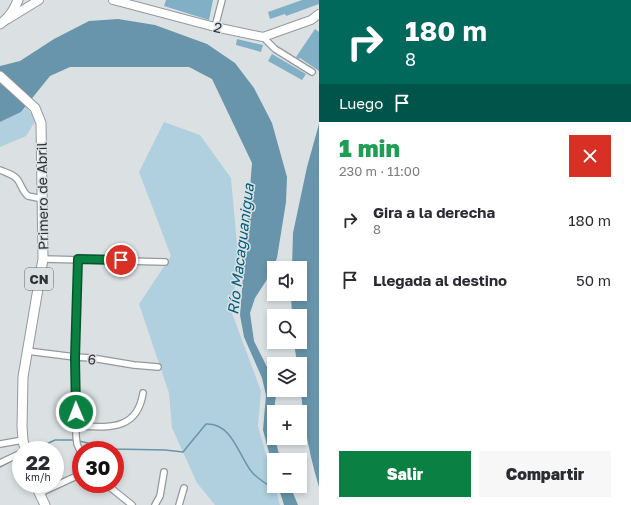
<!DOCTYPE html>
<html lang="es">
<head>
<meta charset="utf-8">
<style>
	:root { --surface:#fff; --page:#f7f7f7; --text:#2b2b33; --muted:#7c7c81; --accent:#0b8043 }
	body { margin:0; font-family:"Golos Text",sans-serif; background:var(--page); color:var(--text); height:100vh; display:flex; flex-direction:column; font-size:15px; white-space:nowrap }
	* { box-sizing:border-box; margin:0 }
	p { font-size:13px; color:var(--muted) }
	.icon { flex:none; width:22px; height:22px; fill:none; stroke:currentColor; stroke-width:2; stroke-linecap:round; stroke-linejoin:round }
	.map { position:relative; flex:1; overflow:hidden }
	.drawer { display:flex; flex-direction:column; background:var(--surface); width:312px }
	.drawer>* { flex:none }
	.banner { background:#00695c; color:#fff; overflow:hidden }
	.tools { position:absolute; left:267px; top:261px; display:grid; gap:8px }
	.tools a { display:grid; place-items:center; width:40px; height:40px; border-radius:0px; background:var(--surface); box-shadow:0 2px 6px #0003; font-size:20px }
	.speed { position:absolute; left:12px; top:441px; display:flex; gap:8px; font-size:20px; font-weight:700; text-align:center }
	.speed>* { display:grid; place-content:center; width:52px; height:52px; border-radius:50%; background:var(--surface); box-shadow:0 2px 6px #0003; line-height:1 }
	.speed small { font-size:10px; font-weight:400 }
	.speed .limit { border:6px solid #d22; background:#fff; color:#111 }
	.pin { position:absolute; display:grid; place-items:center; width:34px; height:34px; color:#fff; margin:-17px; border:2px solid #fff; border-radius:50%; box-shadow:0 1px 4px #0007 }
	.me { position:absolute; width:44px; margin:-22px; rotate:359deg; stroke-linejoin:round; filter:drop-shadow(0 0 3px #0008) }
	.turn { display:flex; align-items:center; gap:14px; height:84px; padding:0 20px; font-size:18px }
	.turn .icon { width:52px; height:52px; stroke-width:2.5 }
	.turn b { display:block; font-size:28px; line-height:34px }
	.then { display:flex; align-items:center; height:38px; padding:0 20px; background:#0003; gap:8px; font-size:15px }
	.round { display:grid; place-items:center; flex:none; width:42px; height:42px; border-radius:0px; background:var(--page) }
	.summary { display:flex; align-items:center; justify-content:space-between; height:68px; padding:0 20px }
	h1 { font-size:24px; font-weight:800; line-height:30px; color:#1e9e55 }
	.cta { display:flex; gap:8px; margin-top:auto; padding:8px 20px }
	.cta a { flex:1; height:46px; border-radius:0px; background:var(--accent); color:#fff; font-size:16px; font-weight:800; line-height:46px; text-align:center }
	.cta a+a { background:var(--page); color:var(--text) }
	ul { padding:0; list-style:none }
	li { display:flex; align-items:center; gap:12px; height:60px; padding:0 20px }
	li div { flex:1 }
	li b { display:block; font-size:15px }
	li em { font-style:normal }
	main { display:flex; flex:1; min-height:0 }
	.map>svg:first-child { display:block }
	.green { fill:#b0d0df }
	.water { fill:#6895ab }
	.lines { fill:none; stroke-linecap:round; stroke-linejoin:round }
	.stream { stroke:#6895ab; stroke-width:1.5 }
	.building { fill:#81afc5 }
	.minor-casing { stroke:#94999b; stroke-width:8 }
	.secondary-casing { stroke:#94999b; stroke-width:10 }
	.primary-casing { stroke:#94999b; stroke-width:11 }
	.minor { stroke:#fff; stroke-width:5.5 }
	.secondary { stroke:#fff; stroke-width:8 }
	.primary { stroke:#fff; stroke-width:9 }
	.route-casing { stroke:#07532c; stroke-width:10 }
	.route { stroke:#0b8043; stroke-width:7 }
	.labels { text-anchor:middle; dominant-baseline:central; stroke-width:3; stroke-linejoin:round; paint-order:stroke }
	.shield { fill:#dbe1e3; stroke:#636668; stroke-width:1 }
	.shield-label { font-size:13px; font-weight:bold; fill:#303233 }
	.street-label { font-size:14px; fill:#303233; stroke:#dbe1e3 }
	.water-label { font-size:15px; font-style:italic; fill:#005d7b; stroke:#dbe1e3 }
</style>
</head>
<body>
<main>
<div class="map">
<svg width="319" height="505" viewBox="0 0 319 505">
	<rect width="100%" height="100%" fill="#dbe1e3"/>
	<path class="green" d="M26,107L36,120L26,136L0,147V122L21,112Z
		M164,122L200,135L231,178L238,256L232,313L261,391L258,426L280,505H215L197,483L172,428L169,393L139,304L171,256L139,172Z"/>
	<path class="water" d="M118,19L155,25L207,44L235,63L254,88L272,123L287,177L286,202L277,258L266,281L255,298L250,313L254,341L272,377L274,390H277C272,419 272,432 281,460H274V471L263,430L266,395L262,378L244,337L240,315L252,163L212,79L189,67H70L50,76L21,112L0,122V66L20,61L54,39L89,21Z
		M319,124V487C307,447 300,405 300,364H297L294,342H300V316H292L291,294H300V268H292L293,233L307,167Z
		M278,486H290L298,505H284Z"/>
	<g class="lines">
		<path class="stream" d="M79,441L113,449L165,450L183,452L206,424C232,423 238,454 251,471C259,481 270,486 281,493
			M34,450L55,440H75
			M0,467L21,456"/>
	</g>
	<path class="building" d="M166,0H213L209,20L164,6Z
		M302,0H319V4L286,16L285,14L270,19L268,12Z
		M315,29L319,32V71L300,58L299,59L296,57Z
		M237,39L263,45L261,52L236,45Z
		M272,54L306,74L302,80L268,61Z"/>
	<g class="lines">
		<g class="minor-casing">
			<path id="minor" d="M215,27L222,0
				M263,37L275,49L312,72
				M0,170C7,173 16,175 19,182C22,187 23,192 28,196L43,199
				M43,259L165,262
				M78,259L75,357L76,436L77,444L81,453
				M27,351L75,357L92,358L134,365L158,367
				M76,426C107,427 137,432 143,393
				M0,444L23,440
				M0,463L21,453
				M106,484L132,505
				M40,493L81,474
				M155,505L160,496L164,472
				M179,505L184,488"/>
		</g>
		<g class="secondary-casing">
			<path id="secondary" d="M113,0L215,27L263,37L311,20L319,14
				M8,19L39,0"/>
		</g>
		<g class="primary-casing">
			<path id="primary" d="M0,24C9,18 14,11 18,0
				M0,76L35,108L41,123L43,259L23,377L22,427L23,440L25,450
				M35,484L45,505"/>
		</g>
		<use href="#minor" class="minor"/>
		<use href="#secondary" class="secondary"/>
		<use href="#primary" class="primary"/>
	</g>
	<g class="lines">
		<g class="route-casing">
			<path id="route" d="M76,412L75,358L78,259L121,260"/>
		</g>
		<use href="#route" class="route"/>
	</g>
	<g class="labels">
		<rect class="shield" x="25" y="268" width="28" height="22" rx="3"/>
		<g class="shield-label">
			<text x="39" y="279">CN</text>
		</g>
		<g class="street-label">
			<text transform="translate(218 27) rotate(13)">2</text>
			<text transform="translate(42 196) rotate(-91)">Primero de Abril</text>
			<text transform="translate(92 359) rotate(5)">6</text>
		</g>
		<g class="water-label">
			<text transform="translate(240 249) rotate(-83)">Río Macaguanigua</text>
		</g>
	</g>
</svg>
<div class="tools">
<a><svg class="icon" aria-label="sound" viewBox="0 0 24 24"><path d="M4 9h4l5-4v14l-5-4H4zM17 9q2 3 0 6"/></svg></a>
<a><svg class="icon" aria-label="search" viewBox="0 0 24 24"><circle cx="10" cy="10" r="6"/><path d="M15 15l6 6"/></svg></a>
<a><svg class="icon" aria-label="layers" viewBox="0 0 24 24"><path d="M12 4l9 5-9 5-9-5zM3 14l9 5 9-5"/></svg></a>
<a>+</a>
<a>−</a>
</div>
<div class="speed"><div>22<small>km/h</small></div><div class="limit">30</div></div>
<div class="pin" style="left:121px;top:260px;background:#d93025"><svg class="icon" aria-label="arrive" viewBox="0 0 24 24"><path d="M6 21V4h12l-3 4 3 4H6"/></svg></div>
<svg class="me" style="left:76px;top:412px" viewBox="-20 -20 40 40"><circle r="17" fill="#0b8043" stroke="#fff" stroke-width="3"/><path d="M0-11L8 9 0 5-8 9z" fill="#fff"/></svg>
</div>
<section class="drawer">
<div class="banner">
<div class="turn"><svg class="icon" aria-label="right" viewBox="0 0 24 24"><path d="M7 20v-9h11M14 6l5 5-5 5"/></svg><div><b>180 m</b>8</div></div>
<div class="then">Luego<svg class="icon" aria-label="arrive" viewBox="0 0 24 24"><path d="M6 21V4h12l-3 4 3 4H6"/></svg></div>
</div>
<div class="summary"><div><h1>1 min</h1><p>230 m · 11:00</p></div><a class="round" style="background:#d93025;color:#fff"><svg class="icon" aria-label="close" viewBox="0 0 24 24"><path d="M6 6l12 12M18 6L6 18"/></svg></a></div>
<ul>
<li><svg class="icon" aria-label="right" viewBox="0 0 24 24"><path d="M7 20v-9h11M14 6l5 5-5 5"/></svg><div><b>Gira a la derecha</b><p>8</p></div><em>180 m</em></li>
<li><svg class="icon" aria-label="arrive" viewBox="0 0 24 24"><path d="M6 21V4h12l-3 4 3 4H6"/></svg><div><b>Llegada al destino</b></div><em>50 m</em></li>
</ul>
<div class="cta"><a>Salir</a><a>Compartir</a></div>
</section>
</main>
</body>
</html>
